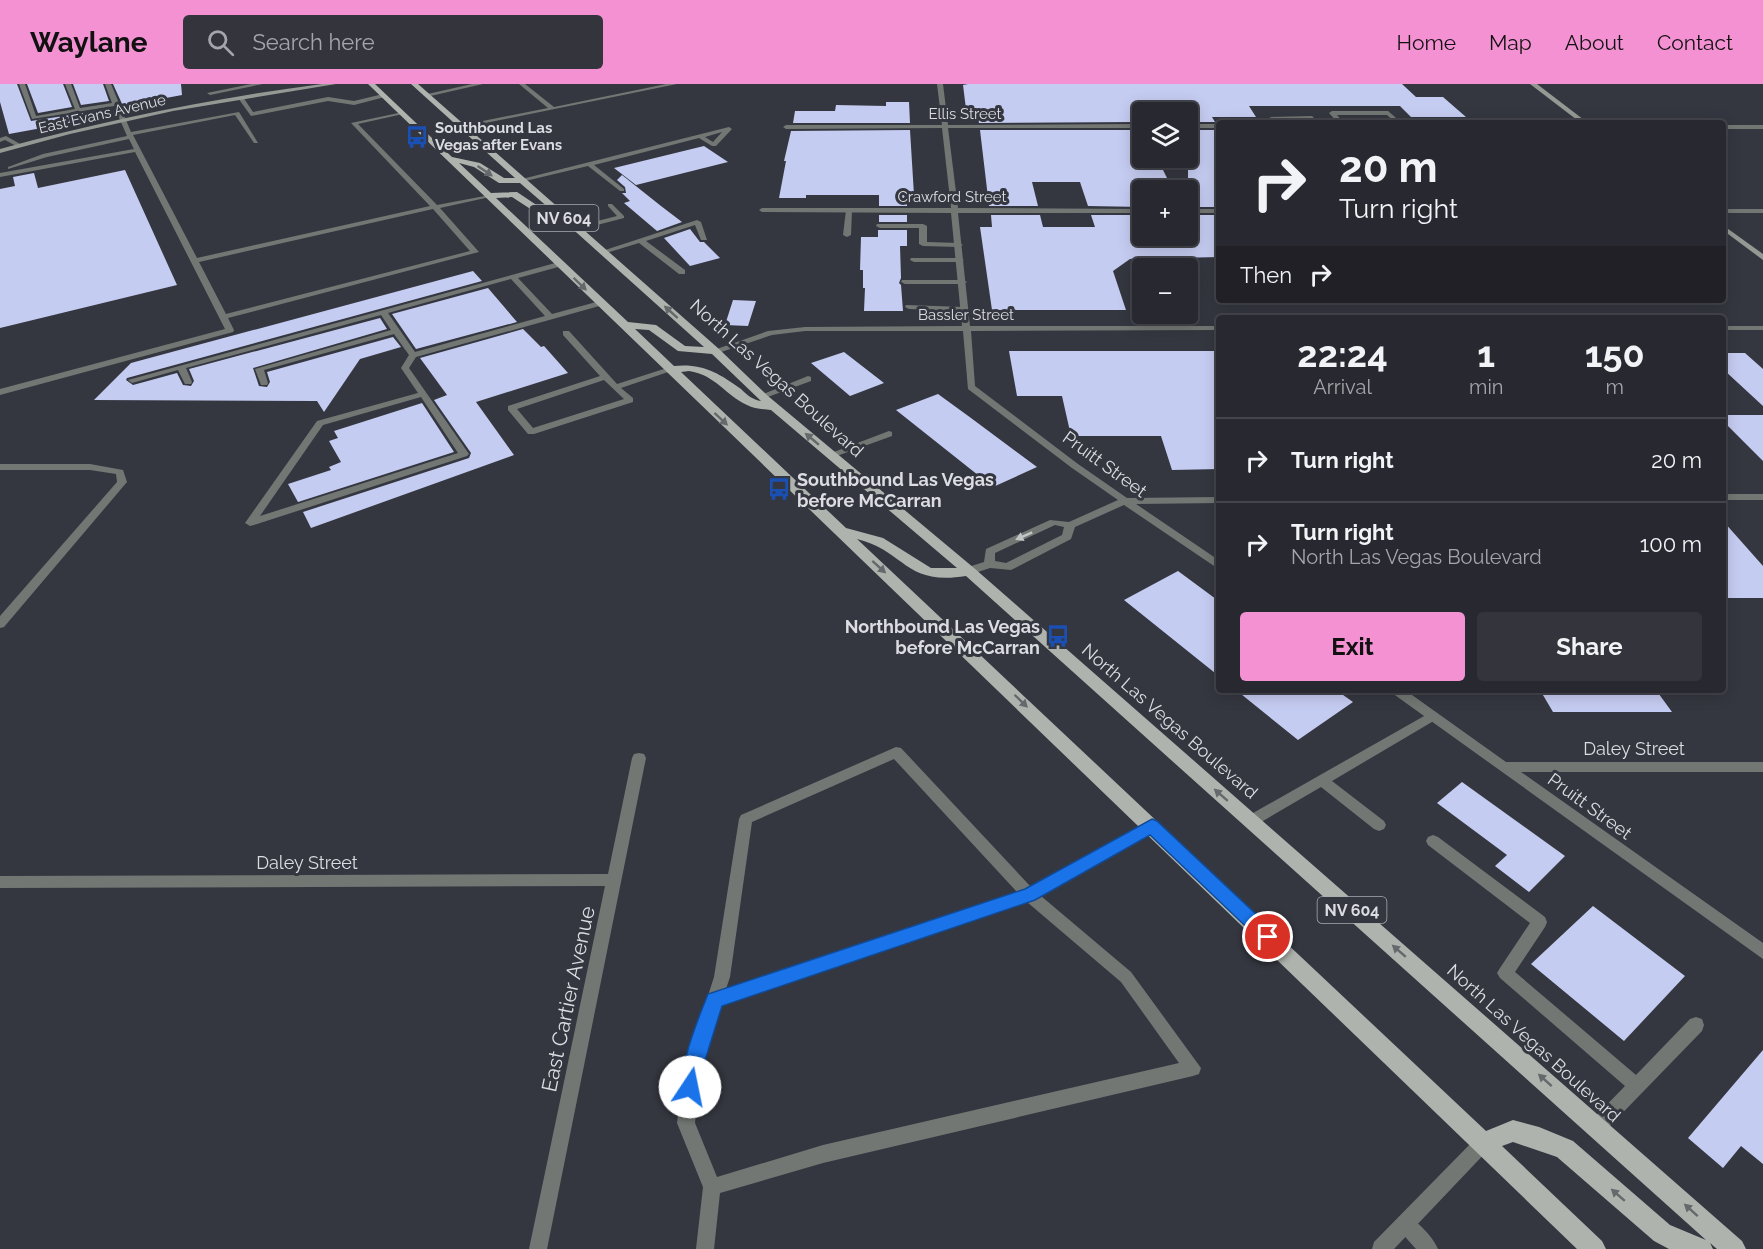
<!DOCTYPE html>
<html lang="en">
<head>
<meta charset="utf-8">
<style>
	:root { --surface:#282930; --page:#34353c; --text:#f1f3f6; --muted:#a5a6ab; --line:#44454c; --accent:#f491d3 }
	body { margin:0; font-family:Raleway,sans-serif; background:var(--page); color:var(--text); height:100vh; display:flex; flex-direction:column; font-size:22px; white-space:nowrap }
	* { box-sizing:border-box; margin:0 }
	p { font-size:20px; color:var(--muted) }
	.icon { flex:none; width:33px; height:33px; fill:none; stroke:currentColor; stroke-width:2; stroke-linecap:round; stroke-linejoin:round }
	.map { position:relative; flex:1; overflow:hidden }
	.drawer { position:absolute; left:1216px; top:231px; width:510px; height:378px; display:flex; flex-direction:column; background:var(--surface); border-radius:6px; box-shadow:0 3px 15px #0003,0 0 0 2px var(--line) }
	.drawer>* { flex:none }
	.hud { position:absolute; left:1216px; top:36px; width:510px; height:183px; border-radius:6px; box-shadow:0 3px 15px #0003,0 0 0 2px var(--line); background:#282930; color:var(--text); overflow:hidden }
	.tools { position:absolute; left:1132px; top:18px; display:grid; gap:12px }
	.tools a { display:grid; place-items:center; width:66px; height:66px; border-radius:6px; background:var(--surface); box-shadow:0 3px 15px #0003,0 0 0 2px var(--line); font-size:30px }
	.pin { position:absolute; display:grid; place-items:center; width:51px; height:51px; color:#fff; margin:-26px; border:3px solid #fff; border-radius:50%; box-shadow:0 2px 6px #0007 }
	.me { position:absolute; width:66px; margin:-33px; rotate:11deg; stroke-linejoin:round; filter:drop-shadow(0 0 4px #0008) }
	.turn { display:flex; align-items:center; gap:21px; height:126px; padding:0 24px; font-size:27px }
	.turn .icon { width:78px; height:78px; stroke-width:2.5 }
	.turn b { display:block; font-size:42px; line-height:51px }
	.then { display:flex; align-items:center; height:57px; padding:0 24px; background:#0003; gap:12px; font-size:22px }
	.eta { display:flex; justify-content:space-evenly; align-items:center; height:102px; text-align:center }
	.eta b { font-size:36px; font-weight:700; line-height:42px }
	.action { display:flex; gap:12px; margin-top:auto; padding:12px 24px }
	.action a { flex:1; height:69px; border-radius:6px; background:var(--accent); color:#111; font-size:24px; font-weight:700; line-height:69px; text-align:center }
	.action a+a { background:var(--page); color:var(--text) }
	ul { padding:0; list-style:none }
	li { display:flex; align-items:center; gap:18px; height:84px; padding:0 24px; border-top:2px solid var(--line) }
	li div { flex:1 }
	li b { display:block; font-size:22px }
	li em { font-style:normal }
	header { display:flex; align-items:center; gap:36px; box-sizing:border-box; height:84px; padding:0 30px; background:var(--accent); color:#111 }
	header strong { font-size:28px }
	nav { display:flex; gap:33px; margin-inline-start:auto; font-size:21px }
	.search { width:420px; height:54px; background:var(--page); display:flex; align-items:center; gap:15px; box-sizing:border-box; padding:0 21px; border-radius:6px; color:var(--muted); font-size:22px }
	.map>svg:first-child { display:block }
	.building { fill:#c5ccf1 }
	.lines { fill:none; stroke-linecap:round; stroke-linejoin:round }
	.lane { fill:#737773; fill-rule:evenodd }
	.street { fill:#737773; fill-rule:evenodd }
	.secondary { fill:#949a93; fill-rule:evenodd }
	.primary { fill:#aeb4ad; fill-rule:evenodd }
	.oneway { fill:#65696c }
	.oneway2 { fill:#c2c4c6 }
	.route { fill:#1a73e8; stroke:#114b97; stroke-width:1.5 }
	.labels { text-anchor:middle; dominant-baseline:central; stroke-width:6; stroke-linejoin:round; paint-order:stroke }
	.far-street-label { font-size:15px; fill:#dcdde2; stroke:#353740 }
	.far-poi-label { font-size:15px; font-weight:bold; fill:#dcdde2; stroke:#353740; text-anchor:start }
	.shield { fill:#353740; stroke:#aaabb1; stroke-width:1.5 }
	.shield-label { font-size:16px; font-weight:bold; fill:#dcdde2 }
	.street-label { font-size:18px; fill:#dcdde2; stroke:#353740 }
	.poi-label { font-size:18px; font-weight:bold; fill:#dcdde2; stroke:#353740; text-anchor:start }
	.near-street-label { font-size:21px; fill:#dcdde2; stroke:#353740 }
</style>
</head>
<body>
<header>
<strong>Waylane</strong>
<div class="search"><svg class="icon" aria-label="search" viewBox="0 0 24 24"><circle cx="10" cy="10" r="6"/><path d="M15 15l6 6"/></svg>Search here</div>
<nav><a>Home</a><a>Map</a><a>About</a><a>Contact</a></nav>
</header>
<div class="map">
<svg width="1763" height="1165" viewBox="0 0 1763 1165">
	<rect width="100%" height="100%" fill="#353740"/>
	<path class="building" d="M0,0H17L31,37L110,25L113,31L9,50L0,18Z
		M27,0H63L72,23L38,29Z
		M73,0H103L109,17L81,21Z
		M113,0H181L182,11L123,22Z
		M968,0H1402L1416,13H1443L1466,33H1411L1400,22H1249L1256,33H1212L1215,38H1188V28H1136L1138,33H1132L1134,38L979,39L978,33H967L963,1Z
		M886,18H909L910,39H793L795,27H835L836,21L886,22Z
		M910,46L914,111H906L907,122H879V111H806V114H779L786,77H784L791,47Z
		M980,46H1138L1143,58V74H1150L1155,84H1162L1173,106H1143V123L1088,122L1080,98H1032L1038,122H989Z
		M1188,46H1220V123H1188Z
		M704,62L728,78L636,101L614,84Z
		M125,86L177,201L0,244V105L15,102L13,93L34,89L38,104Z
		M622,91L661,122L682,138L657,147L624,119L630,117L622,109H626L625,103L617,96Z
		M879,131H907V138H879Z
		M991,131H1040L1043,143H1095L1091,131H1143V152H1188V131H1220V173L1130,175L1113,187L1126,226H992L980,143H992Z
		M690,145L700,158H704L720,174L690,182L664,154Z
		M878,146H907V162H900L901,194L899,199L901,201L903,227H864L865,204H863V186H860L861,153H878Z
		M473,187L482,197L127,294L126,296L133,301L177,289L183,301L191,302L194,297L189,285L380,234L387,245L253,284L259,302L267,303L270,298L267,288L393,253L401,263L360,275L324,328L317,317L94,316L131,279Z
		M488,204L517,238L416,265L392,230Z
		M733,216L756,217L748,242L725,241Z
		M523,245L541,263L544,262L568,289L476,318L514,371L311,444L303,428L469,374L471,369L434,316L447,311L420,274Z
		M1009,267H1220V385L1172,386L1161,352H1071L1062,312H1017Z
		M844,268L884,299L850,312L811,279Z
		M1724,269H1745L1763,285V322L1724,286Z
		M938,310L971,334L1037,383L993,403L896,326Z
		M422,319L454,368L298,418L288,400L331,386L329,383L341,378L329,357L338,354L334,347Z
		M1724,331H1763V377L1724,338Z
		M1724,438L1763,482V514H1724Z
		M1178,487L1220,518V593L1124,516Z
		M1236,606H1336L1353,618L1298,656Z
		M1540,606H1656L1672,628H1553Z
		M1462,698L1565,772L1529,808L1495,782L1507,771L1437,719Z
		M1593,822L1685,892L1624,957L1531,880Z
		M1763,966V1080L1741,1062L1723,1084L1688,1054Z"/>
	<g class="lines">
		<path class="lane" d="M19,0H25L36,32L75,25L65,0H71L80,24L112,19L105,0H111L131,48L239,28L258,59H254L235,31L133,51L197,174L430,122L351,39L403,28V30L358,40L437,121L490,111V113L440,124L479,168L228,234L234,246L233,248L0,311V305L225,245L135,68L0,93V89L134,65L129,55L47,73L8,85V83L43,70L127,52L114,22L32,35ZM433,125L470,167L226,230L199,178Z
			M251,0H263L210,11L207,9Z
			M472,0H483L426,13L423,11Z
			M519,0H525L554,23L666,0H677L461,44L463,41L548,24Z
			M383,10L385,13L354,21L328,17L251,32L238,14L243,13L253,28L328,13L354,17Z
			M1332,27H1388L1402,39H1396L1387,31H1337L1344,39H1338L1329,29Z
			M1312,32L1319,39H1313L1310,36L1275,37L1277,39H1271L1268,35L1271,33Z
			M729,43L732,45L716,62H712L699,54L594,81L624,105V107H620L588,82L521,98L518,96ZM722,48L713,58L705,53Z
			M6,52L22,61L23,62L18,63L5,56L0,58V54Z
			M608,120H612L624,132V134L574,147V143L617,132L608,122Z
			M849,124L852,126L851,151L847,153L843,151L846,126Z
			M697,136L701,138L707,156H701L695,141L646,157L685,186V190H679L639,159L603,170L599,168Z
			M877,140H923L927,142V158L959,159L963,161L959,163L923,162L919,160V144H880L876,142Z
			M911,174H960L964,176L960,178H914L910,176Z
			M559,178L563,180L562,182L518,194L552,230L600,217L604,219L603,221L416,273L409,284L469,370L467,372L254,441L250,442L245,439L317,337L418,309L401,284L409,271L394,250L264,286L268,299L267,301H261L255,285L391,246L381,231L186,284L192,298L191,300H185L178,286L132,299L128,296ZM511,195L545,232L415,268L388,229ZM421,313L458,369L260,432L323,341Z
			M902,196H963L967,198L963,200H905L901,198Z
			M906,221L964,223L968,225L964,227L909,225L905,223Z
			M563,247H569L617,300L670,283L674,286L621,304L633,314V318L534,350H528L508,326V322L600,292L563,251ZM604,296L624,315L533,344L517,325Z
			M808,292L811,293V297L765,314H759L758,312Z
			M889,347L892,348V352L834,373L831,374L826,371Z
			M1433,627L1437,629L1439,632L1437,635L1332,697L1384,737L1386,741L1384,745L1379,747L1374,745L1321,703L1256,741L1251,743L1246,741L1244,737L1246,733Z
			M896,663L901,664L1031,803L1147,738L1152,736L1157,738L1159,742L1157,746L1041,812L1131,888L1201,984L1199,990L1193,992L823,1079L720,1109L714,1165H696L703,1103L677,1039L684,986L714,893L739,735L741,731ZM894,675L1017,808L726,905L730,893L752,738ZM1027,818L1121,898L1179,979L823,1061L717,1093L695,1039L700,986L721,922Z
			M1433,751L1438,753L1545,833L1547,838L1545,843L1515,888L1636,991L1690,935L1696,933L1702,935L1704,941L1702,947L1603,1049L1597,1052L1591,1049L1588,1043L1591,1037L1625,1002L1500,894L1497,889L1500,884L1530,839L1428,761L1426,757L1428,753Z
			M1405,1131C1417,1136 1433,1153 1438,1165H1416L1399,1146L1396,1140L1399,1134Z"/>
		<path class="street" d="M937,0H943L948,41L1143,40V44H948L958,124L1143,125V129H958L970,242H1220V246L971,247L975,302L1078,380L1127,414L1220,413V419L1136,420L1220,477V486L1124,421L1075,443L1071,455L1011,486L990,484L969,491L965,490L964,487L965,484L984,478L986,465L1050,436L1069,438L1118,416L1072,384L968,305L963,247H805L772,251L715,270L711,267L768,247L805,243L962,242L951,129L762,128L759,126L762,124H951L942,44L786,45L783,43L786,41H942ZM1055,441L1064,443L1062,451L1006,479L995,477V469Z
			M1188,40H1220V44H1188Z
			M1724,41H1763V45H1724Z
			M1188,125H1220V129H1188Z
			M1724,125H1763V129H1724Z
			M1724,242H1763V246H1724Z
			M0,380H90L123,386L127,398L4,543L0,544V532L117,398L116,390L90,386H0Z
			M1724,410H1763V416H1724Z
			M1390,606H1405L1506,678H1763V688H1521L1763,859V875L1392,609Z
			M639,669L644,670L646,674L547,1165H529L605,802L0,804V792L608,790L632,674L634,670Z
			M1483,1050L1489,1053L1492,1059L1489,1065L1394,1165H1372L1374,1158L1477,1053Z"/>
		<path class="secondary" d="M322,0H336L173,27L70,50L0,69V65C106,36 213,14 322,0Z
			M1530,0H1537L1588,39H1581Z
			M1724,142L1763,170V176L1724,147Z"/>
		<path class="primary" d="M368,0H375L452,73L480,79L504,94H515L411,0H418L719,265L768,312L974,484L1742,1157L1746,1165H1717L1710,1159L1713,1165H1669L1654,1157L1557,1073L1513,1058L1502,1062L1602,1157L1606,1165H1577ZM459,79L474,83L499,99H520L550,125L538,122L517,108L491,109ZM512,113L532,126L557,131L704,263L685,262L656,241L628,238L496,114ZM635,245L649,246L678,267L712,270L761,317C753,316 747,311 741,305C719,289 702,279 674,282ZM689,287C716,291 725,311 747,321C754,325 764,325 771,326L957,484H931L883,454L846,444L681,288ZM857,455C906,467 904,502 966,492L1706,1156L1670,1141L1573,1057L1539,1043L1513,1036L1486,1047Z"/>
	</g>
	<defs><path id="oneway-solid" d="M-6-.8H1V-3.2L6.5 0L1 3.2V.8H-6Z" transform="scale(1.5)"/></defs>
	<g class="oneway">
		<use href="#oneway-solid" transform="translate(485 87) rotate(34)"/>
		<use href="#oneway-solid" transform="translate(580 200) rotate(44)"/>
		<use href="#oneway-solid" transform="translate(671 228) rotate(-138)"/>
		<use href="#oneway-solid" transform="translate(721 335) rotate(43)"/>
		<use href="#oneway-solid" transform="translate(812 355) rotate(-140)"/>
		<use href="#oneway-solid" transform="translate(879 483) rotate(42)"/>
		<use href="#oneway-solid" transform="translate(1021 617) rotate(44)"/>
		<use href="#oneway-solid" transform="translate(1221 711) rotate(-139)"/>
		<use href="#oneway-solid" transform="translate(1399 867) rotate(-139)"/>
		<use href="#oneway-solid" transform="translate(1545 996) rotate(-138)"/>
		<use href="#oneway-solid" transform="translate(1618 1111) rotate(-139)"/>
		<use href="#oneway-solid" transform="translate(1691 1126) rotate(-138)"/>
	</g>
	<use class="oneway2" href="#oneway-solid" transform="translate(1024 452) rotate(156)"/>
	<path class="route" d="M1152,735L1157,737L1274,847L1276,853L1274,858L1268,861L1262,858L1150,751L1035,816L722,922L702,986L697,1010L690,1013L684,1010C675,990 700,930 708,910L1025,805Z"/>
	<defs>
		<g id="bus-bare" transform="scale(1.8)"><path d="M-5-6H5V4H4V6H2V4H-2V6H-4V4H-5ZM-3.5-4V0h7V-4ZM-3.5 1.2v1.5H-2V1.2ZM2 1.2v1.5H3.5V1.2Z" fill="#1a4fb4" stroke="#353740" stroke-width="2.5" paint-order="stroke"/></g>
	</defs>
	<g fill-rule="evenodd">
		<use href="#bus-bare" x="417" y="53"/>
		<use href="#bus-bare" x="779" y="405"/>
		<use href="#bus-bare" x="1058" y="552"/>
	</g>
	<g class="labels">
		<g class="far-street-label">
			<text transform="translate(102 30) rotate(-13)">East Evans Avenue</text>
			<text x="965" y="30">Ellis Street</text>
			<text x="952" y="113">Crawford Street</text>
			<text x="966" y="231">Bassler Street</text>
		</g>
		<g class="far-poi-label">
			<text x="435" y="44">Southbound Las<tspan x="435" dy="17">Vegas after Evans</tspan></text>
		</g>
		<g class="shield">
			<rect x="529.5" y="121" width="69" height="26" rx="4.5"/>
			<rect x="1317.5" y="813" width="69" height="26" rx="4.5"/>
		</g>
		<g class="shield-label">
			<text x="564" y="134">NV 604</text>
			<text x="1352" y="826">NV 604</text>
		</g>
		<g class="street-label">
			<text transform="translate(777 294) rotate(42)">North Las Vegas Boulevard</text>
			<text transform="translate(1105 380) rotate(36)">Pruitt Street</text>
			<text transform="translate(1170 637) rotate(41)">North Las Vegas Boulevard</text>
			<text x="1634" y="664">Daley Street</text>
			<text transform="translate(1590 722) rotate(36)">Pruitt Street</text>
			<text x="307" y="778">Daley Street</text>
			<text transform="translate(1534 959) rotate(42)">North Las Vegas Boulevard</text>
		</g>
		<g class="poi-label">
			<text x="797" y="395">Southbound Las Vegas<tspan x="797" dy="21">before McCarran</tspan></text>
			<text x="1040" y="542" text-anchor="end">Northbound Las Vegas<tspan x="1040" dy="21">before McCarran</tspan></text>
		</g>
		<g class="near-street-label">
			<text transform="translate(568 915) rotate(-78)">East Cartier Avenue</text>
		</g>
	</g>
</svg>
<div class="tools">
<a><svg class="icon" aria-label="layers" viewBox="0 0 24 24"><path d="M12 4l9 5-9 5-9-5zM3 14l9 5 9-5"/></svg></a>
<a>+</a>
<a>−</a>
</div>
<div class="pin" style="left:1268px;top:853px;background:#d93025"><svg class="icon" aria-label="arrive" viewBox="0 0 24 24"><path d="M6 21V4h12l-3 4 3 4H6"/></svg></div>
<svg class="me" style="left:690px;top:1003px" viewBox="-20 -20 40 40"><circle r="19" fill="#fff"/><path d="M0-13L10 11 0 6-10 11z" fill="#1a73e8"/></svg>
<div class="hud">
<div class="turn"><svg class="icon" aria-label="right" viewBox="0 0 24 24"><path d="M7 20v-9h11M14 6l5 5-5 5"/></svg><div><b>20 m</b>Turn right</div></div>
<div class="then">Then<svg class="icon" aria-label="right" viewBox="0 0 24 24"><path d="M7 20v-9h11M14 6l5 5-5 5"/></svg></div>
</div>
<section class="drawer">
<div class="eta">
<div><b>22:24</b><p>Arrival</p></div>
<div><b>1</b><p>min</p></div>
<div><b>150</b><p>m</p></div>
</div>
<ul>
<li><svg class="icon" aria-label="right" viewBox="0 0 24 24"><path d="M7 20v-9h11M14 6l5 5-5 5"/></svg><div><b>Turn right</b></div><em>20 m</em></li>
<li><svg class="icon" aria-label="right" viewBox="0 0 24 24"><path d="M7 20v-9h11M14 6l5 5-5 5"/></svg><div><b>Turn right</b><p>North Las Vegas Boulevard</p></div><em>100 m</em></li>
</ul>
<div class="action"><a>Exit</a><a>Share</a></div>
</section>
</div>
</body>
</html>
